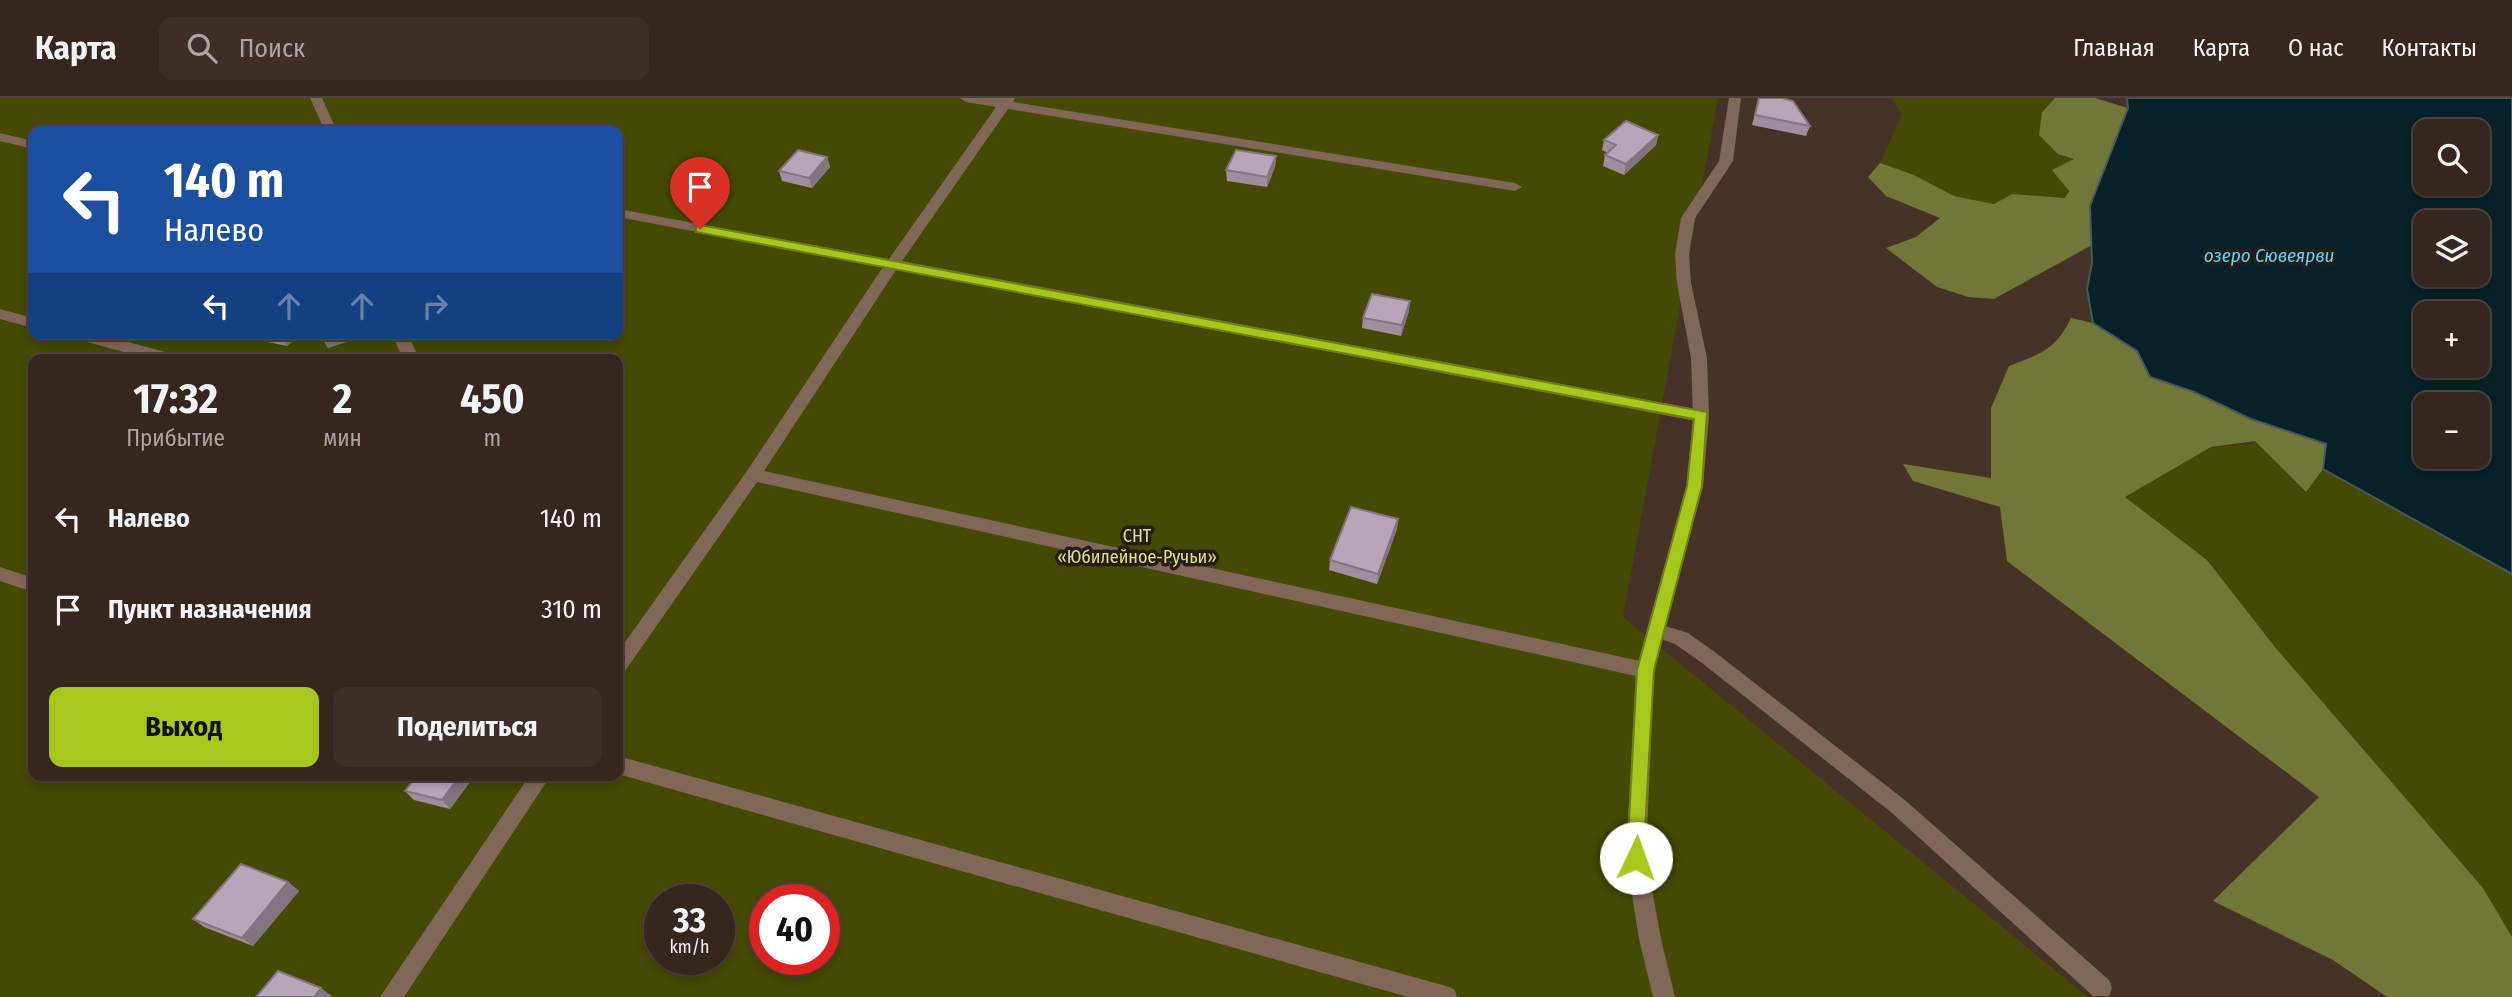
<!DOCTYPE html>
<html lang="ru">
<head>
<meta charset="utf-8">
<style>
	:root { --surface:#35261e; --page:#3d2e27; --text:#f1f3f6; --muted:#aaa5a4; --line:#4f433c; --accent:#a8c71d }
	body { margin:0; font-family:"Fira Sans Condensed",sans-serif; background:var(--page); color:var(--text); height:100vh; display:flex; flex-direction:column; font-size:26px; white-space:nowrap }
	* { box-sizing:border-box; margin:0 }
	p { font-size:23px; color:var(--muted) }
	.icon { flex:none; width:38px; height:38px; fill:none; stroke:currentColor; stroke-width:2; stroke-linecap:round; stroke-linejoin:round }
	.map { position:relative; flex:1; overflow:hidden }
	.panel { position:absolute; left:28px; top:256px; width:595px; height:427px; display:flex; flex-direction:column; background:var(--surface); border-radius:14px; box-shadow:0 4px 10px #0003,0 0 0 2px var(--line) }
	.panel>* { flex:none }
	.guide { position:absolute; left:28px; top:28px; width:595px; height:214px; border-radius:14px; box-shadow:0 4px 10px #0003,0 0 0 2px var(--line); background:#1a4fa0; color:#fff; overflow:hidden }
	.buttons { position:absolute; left:2413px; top:21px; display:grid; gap:14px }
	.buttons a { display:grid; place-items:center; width:77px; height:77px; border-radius:14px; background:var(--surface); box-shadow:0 4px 10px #0003,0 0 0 2px var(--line); font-size:35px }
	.speed { position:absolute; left:644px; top:786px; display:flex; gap:14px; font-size:35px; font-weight:700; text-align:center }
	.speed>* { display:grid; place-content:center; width:91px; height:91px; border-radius:50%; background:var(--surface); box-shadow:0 4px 10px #0003,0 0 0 2px var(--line); line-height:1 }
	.speed small { font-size:18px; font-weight:400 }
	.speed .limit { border:10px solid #d22; background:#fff; color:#111 }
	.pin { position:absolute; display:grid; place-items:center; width:60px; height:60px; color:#fff; margin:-72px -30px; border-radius:50% 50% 50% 0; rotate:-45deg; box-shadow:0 0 7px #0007 }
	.pin .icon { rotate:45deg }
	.me { position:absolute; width:77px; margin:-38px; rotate:3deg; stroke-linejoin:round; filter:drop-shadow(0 0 5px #0008) }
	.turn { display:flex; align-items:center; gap:24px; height:147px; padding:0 21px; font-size:32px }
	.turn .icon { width:91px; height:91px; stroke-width:2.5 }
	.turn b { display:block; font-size:49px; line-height:60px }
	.lanes { display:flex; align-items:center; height:66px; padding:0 21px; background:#0003; justify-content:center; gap:35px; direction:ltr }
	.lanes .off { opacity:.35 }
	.eta { display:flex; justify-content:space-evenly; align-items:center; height:119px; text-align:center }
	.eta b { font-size:42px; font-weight:700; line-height:49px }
	.primary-button { display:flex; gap:14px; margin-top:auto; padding:14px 21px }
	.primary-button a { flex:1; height:80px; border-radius:14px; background:var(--accent); color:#111; font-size:28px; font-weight:700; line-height:80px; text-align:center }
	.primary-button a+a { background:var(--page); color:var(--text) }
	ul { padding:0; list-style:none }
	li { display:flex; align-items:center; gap:21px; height:91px; padding:0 21px }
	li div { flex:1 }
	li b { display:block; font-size:26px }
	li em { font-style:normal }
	header { display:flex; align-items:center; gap:42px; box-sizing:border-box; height:98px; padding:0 35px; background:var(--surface); border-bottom:2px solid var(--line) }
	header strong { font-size:33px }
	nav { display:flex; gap:38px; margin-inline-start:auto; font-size:24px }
	.search { width:490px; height:63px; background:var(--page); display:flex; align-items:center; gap:18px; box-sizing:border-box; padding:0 24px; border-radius:14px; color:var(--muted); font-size:26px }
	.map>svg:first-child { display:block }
	.green { fill:#444903; fill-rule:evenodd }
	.forest { fill:#717736 }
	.water { fill:#062128; stroke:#49585b; stroke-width:2; fill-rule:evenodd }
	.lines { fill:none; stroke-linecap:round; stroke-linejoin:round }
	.minor { fill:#816758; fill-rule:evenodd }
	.tertiary { fill:#816758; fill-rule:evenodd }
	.wall { fill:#9f8e9e }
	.shaded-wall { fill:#827481 }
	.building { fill:#b9a5b8; stroke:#827481; stroke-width:2 }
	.route { fill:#a8c71d; stroke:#6d8113; stroke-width:2 }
	.labels { text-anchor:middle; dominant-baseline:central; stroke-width:7; stroke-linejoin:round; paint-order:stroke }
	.park-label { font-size:18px; fill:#dae486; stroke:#261c18 }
	.water-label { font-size:19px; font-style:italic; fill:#5bd8f9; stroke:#261c18 }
</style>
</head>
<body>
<header>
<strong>Карта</strong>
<div class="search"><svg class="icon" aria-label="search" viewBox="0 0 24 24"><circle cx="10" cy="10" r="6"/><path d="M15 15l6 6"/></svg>Поиск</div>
<nav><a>Главная</a><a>Карта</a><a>О нас</a><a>Контакты</a></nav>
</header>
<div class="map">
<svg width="2512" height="899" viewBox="0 0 2512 899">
	<rect width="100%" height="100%" fill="#473228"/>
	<path class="green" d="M0,0H1718L1623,519L2088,899H0ZM33,33H618V236H33ZM33,261H618V677H33ZM660,802H719V861H660ZM765,802H824V861H765Z
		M1894,0H2055L2042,14L2075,61L2066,100L2012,96L1994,106L1954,98L1914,77L1880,65L1902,16L1893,4Z
		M2255,343L2305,394L2323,371L2512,476V839L2483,790L2275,549L2207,462L2125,399L2211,349L2251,346Z"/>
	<path class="forest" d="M2055,0H2095L2128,10L2090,108L2092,147L1994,201L1968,199L1937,189L1886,150L1916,139L1940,120L1886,98L1868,79L1880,65L1914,77L1954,98L1994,106L2012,96L2065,100L2069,93L2052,72L2074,61L2058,56L2039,37L2042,14Z
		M2071,220L2093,225L2138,253L2150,279L2194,294L2251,321L2327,346L2323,371L2306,394L2255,343L2211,349L2125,399L2207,462L2275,549L2483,790L2512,839V899H2387L2333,862L2213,803L2319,699L2007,463L2000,409L1913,383L1903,366L1991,380V310L2009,268C2041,255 2055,253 2071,220Z"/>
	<path class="water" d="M2127,0H2512V476L2323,371L2326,346L2251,321L2194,294L2150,279L2137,253L2093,225L2087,191L2092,165L2090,108L2128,10ZM2426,33H2478V86H2426ZM2426,124H2478V177H2426ZM2426,215H2478V268H2426ZM2426,306H2478V359H2426Z"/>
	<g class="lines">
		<path class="minor" d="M310,0H322L337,33H325Z
			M960,0H1015L1013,4L1515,85L1522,89L1515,93L1008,11L902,163L1701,312L1709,318L1701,324L896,172L764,373L1645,564L1652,566L1654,572L1652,578L1645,580L757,384L625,573L618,576V554L747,373L883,169L618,119V111L889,161L996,9L966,4Z
			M0,35L33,43V51L0,43Z
			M0,211L33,220V230L0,221Z
			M69,236H98L177,257L179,261H150L72,240Z
			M392,236H408L419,261H403Z
			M0,469L33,480V494L0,483Z
			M1656,525L1688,535L1716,555L1906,703L2109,882L2112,890L2109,898H2093L1892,715L1702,565L1675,546L1650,537L1647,532L1650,527Z
			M618,658L1446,888L1454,891L1457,899H1408L618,676Z
			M530,677H551L404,899H380Z"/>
		<path class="tertiary" d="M1729,0H1741L1733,63L1695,120L1689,156L1691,185L1707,260L1709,318L1703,388L1654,572L1646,759L1661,841L1675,899H1653L1639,841L1626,759L1636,572L1687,388L1693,318L1691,260L1677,185L1675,156L1681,120L1719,63Z"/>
	</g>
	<path class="wall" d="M1759,0L1810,28L1806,38L1752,27Z
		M1658,37L1656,47L1624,77L1603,68L1605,57L1608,55L1602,52L1604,42Z
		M1276,58L1275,69L1267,89L1227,83L1226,72Z
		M827,59L830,69L812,90L782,83L779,73Z
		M1409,213L1401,238L1362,230L1363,220Z
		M258,236H300L287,248L263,243Z
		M1398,421L1397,431L1377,486L1329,472L1330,462Z
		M417,677H475L450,711L414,702L405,693Z
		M288,784L299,793L253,848L204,829L193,821Z"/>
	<path class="shaded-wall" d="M1658,37L1656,47L1624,77L1626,66Z
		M1276,58L1275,69L1267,89V79Z
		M827,59L830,69L812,90L809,80Z
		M1410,203L1409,213L1401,238L1402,227Z
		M281,236H300L287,248L279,238Z
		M331,236H366V238L328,250L321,239Z
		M1398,421L1397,431L1377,486L1378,476Z
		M460,677H475L450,711L442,702Z
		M288,784L299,793L253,848L242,840Z
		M321,890L332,898L331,899H314Z"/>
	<path class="building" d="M1759,0H1782L1793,3L1810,28L1755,17Z
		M1626,23L1658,37L1626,66L1605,57L1616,47L1604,42Z
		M798,52L827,59L809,80L779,73Z
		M1236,52L1276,58L1267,79L1226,72Z
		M1372,196L1410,203L1402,227L1363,220Z
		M320,236H331L321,239Z
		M1351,409L1398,421L1378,476L1330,462Z
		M417,677H460L442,702L405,693Z
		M241,766L288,784L242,840L193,821Z
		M278,873L321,890L314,899H256Z"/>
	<path class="route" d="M700,127L1707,314L1702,388L1654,572L1643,766L1636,768L1629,766L1627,760L1637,572L1687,388L1694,321L696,134V128Z"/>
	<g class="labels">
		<g class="park-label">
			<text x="1137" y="438">СНТ<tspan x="1137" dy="21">«Юбилейное-Ручьи»</tspan></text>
		</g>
		<g class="water-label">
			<text x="2269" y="157">озеро Сювеярви</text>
		</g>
	</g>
</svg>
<div class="buttons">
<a><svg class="icon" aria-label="search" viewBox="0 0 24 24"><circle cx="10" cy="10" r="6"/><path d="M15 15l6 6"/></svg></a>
<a><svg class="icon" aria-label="layers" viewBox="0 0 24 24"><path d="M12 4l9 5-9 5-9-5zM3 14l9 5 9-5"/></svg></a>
<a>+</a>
<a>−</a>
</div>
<div class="speed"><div>33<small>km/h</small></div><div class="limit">40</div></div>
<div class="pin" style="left:700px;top:131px;background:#d93025"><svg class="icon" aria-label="arrive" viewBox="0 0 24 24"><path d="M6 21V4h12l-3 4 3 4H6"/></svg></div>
<svg class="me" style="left:1636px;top:760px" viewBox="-20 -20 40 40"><circle r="19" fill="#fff"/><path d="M0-13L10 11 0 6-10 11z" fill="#a8c71d"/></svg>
<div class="guide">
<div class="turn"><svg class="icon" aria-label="left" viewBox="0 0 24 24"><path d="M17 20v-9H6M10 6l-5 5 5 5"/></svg><div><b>140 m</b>Налево</div></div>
<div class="lanes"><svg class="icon" aria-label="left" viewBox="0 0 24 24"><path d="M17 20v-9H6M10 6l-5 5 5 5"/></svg><svg class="icon off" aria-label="ahead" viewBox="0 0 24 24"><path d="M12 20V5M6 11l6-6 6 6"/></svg><svg class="icon off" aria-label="ahead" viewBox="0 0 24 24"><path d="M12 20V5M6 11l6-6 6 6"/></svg><svg class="icon off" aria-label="right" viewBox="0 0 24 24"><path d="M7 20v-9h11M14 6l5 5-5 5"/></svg></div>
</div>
<section class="panel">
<div class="eta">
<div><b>17:32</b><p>Прибытие</p></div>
<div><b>2</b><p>мин</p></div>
<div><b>450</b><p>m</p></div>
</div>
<ul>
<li><svg class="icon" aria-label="left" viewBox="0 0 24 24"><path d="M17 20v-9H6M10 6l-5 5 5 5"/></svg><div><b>Налево</b></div><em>140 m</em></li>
<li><svg class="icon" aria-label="arrive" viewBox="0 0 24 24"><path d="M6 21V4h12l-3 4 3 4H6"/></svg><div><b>Пункт назначения</b></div><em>310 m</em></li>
</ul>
<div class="primary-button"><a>Выход</a><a>Поделиться</a></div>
</section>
</div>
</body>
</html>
